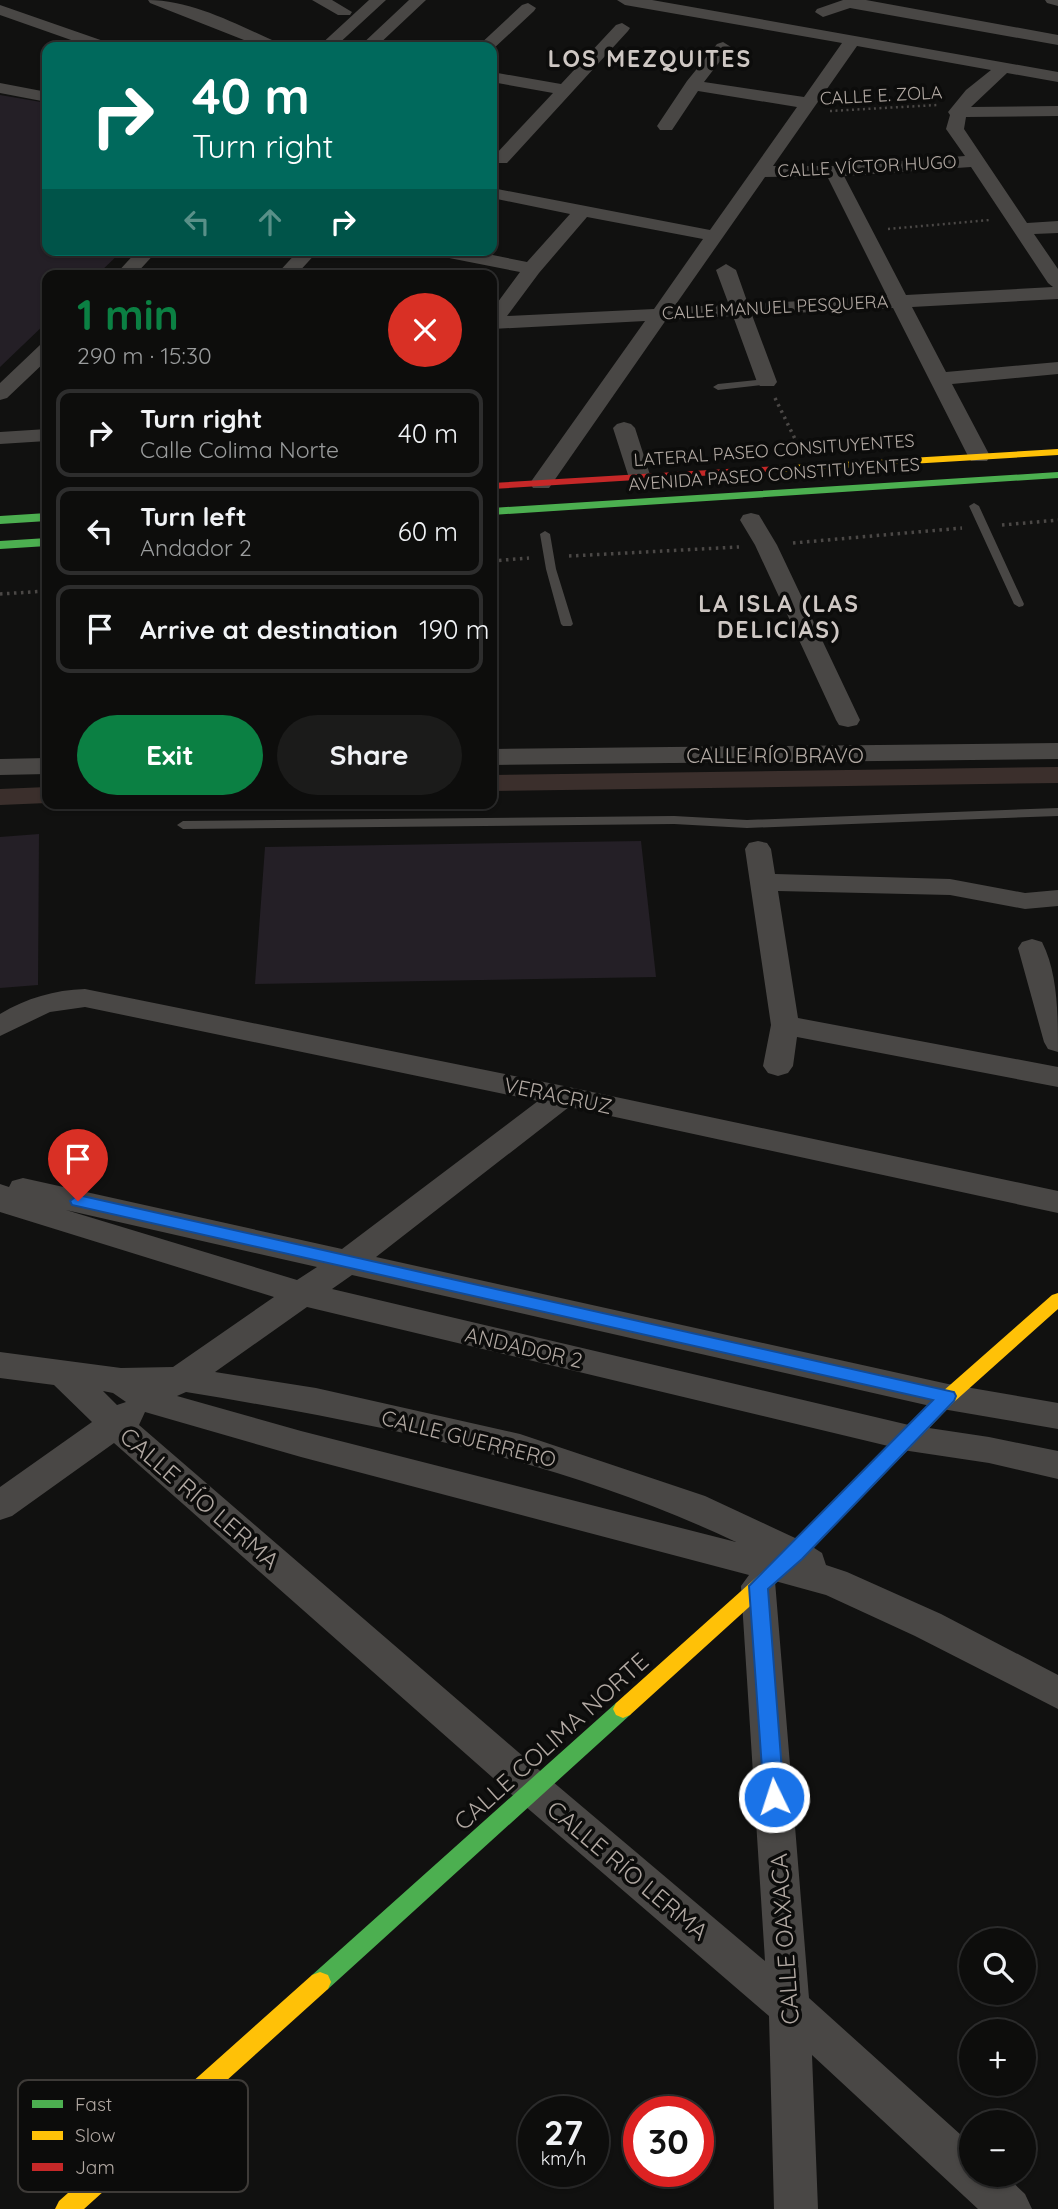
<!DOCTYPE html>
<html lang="en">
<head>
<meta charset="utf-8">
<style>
	:root { --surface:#0d0d0c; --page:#1b1b1a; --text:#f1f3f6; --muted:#9a9c9d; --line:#2d2d2d; --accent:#0b8043 }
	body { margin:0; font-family:Quicksand,sans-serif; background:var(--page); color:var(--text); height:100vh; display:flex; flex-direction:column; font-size:26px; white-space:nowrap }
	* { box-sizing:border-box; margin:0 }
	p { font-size:23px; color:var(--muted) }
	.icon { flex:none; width:38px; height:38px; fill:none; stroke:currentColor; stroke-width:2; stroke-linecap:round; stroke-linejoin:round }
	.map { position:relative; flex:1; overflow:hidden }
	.drawer { position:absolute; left:42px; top:270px; width:455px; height:539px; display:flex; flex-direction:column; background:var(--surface); border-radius:14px; box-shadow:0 2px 5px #0004,0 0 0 2px var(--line) }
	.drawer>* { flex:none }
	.hud { position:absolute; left:42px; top:42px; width:455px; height:214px; border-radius:14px; box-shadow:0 2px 5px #0004,0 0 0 2px var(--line); background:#00695c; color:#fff; overflow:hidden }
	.buttons { position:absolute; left:959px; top:1928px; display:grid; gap:14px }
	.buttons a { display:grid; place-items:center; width:77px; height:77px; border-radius:50%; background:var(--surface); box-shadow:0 2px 5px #0004,0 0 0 2px var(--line); font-size:35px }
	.speed { position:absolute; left:518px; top:2096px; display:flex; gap:14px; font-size:35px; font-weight:700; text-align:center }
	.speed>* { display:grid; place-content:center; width:91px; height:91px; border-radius:50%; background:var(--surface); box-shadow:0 2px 5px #0004,0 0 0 2px var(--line); line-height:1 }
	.speed small { font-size:18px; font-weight:400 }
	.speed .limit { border:10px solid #d22; background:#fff; color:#111 }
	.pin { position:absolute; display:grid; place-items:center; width:60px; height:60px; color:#fff; margin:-72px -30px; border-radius:50% 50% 50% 0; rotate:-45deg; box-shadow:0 0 7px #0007 }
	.pin .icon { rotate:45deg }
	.me { position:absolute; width:77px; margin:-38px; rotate:356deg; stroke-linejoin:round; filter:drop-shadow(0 0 5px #0008) }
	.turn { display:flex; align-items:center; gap:24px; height:147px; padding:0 35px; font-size:32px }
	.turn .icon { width:91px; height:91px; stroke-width:2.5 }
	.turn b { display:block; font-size:49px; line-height:60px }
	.lanes { display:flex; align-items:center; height:66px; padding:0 35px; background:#0003; justify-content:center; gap:35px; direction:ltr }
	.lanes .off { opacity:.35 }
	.round { display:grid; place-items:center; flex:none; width:74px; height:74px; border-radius:37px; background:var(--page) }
	.headline { display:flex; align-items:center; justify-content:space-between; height:119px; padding:0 35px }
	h1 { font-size:42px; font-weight:700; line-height:52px; color:var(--accent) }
	.button { display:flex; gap:14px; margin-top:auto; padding:14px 35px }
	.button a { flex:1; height:80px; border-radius:42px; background:var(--accent); color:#fff; font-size:28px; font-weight:700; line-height:80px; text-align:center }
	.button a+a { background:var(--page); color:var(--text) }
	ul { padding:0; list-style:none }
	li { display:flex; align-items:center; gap:21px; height:88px; margin:0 14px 10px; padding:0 21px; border:4px solid var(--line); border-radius:14px }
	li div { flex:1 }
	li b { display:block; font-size:26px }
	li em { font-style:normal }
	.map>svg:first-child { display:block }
	.green { fill:#241f26 }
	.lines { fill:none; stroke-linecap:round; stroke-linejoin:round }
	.canal { fill:#3b2f2c; fill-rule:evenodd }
	.path-far1 { stroke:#4b4846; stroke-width:2.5; stroke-dasharray:2 3.5; stroke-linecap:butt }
	.path { stroke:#4b4846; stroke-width:3.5; stroke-dasharray:2.5 4.5; stroke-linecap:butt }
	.lane { fill:#494745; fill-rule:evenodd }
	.street { fill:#494745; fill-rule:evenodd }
	.fast { fill:#4caf50; fill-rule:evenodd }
	.slow { fill:#ffc107; fill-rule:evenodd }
	.jam { fill:#c62828; fill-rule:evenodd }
	.route { fill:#1a73e8; stroke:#114b97; stroke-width:2 }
	.labels { text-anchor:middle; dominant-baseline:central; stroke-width:7; stroke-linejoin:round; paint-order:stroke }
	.far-street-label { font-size:18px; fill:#b1a8a2; stroke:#0c0c0b }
	.street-label { font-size:21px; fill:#b1a8a2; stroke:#0c0c0b }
	.far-district-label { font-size:23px; font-weight:bold; letter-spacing:2px; fill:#cec7c3; stroke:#0c0c0b }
	.near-street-label { font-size:24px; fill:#b1a8a2; stroke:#0c0c0b }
	.key { fill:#0c0c0b; stroke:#3e3b38; stroke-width:2 }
	.key-label { font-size:19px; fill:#b1a8a2 }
</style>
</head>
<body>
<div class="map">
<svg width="1058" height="2209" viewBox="0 0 1058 2209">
	<rect width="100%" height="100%" fill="#111110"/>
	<path class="green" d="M0,95L47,103V250H123L97,275H47V322L0,367Z
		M39,834L38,985L0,988V837Z
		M641,841L656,977L255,984L265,847Z"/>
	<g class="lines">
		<path class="canal" d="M1058,767V783L492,791V775Z
			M47,787V803L0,805V789Z"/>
		<path class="path-far1" d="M830,111L937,105
			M888,229L990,220"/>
		<path class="path" d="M775,398L799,447
			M1002,525L1058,520
			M793,543L962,528
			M569,556L739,547
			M492,561L529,558
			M0,594L47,591"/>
		<path class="lane" d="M767,379L772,382L770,384L718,390L713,387L718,384Z
			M974,503L979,506L1024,604L1023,606L1019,607L1014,604L969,506Z
			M545,531L550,534L556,569L573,624L571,626H563L561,624L546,569L540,534Z
			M1058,808V816L747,828L674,824L183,829L177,825L183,821L674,816L747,820Z"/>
		<path class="street" d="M148,0C194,0 239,26 281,44L283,47H262L150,3Z
			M312,0H332L352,12L350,15H338Z
			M369,0H386L335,47H318Z
			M409,0H426L376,47H359Z
			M617,0H652L1058,72V82L1007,73L971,107L1058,106V116L966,117L964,129L1027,223L1058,221V233L1034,234L1058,269V299L912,307L946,372L1058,362V374L952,384L990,456L987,461H971L968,456L893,308L752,315L777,382L774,386H760L757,382L733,316L666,320L549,488H533L530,483L645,321L492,329V310L520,272L439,256L430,250H468L527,262L570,214L492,198V188L710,230L797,107L698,91L672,130H660L657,126L687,81L717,44L723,42L731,47L704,82L804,97L842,43L625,5ZM857,46L991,70L966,90L948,112L950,115L946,129L965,156L833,166H773ZM971,167L1048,283L1053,287L906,295L844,176ZM827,176L887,296L748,304L736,270L726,264L716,270L729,305L674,307L765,177ZM587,217L703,239L654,309L507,316L539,273Z
			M843,0H866L1058,35V45L850,8L823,17L815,12L817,9Z
			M1045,0H1058V6L1047,3Z
			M528,3L536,8L534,11L492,50V47H477L522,5Z
			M0,5L112,44L114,47H91L0,15Z
			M622,23L630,28L628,31L507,163H495L492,159L495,155L553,93L492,82V72L561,84L616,25Z
			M0,83L47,92V102L0,93Z
			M138,250H158L135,275H115Z
			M299,250H319L296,275H276Z
			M47,343V360L7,398L0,400V383L40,345Z
			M624,422L631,424L635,428L651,478L648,483H632L629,478L613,428L617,424Z
			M47,429V441L0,444V432Z
			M751,513L759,515L777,545L860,720L857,725L848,727L839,725L836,720L755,545L740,520L743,515Z
			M1058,743V759L492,765V749Z
			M47,758V774L0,775V759Z
			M758,841L767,843L771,849L775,874L950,879L1025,893L1058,890V906L1025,909L950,895L778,891L798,1018L1058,1067V1087L797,1037L793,1066L788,1073L778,1076L768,1073L763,1066L771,1025L745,849L749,843Z
			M1032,939L1042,942C1058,973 1058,1016 1058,1052L1048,1049L1044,1042L1018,948L1022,942Z
			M85,989L564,1086L1058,1191V1213L569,1107L376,1257L948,1384L1058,1403V1429L948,1410L352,1275L332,1289L909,1425L989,1437L1058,1451V1479L989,1463L909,1451L307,1307L215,1372L316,1388L520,1434L705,1496L808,1544L822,1553L826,1565L847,1572L941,1614L1058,1675V1709L915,1636L826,1595L775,1581L809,1998L971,2144V2175H1005L1025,2194L1032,2209H978L812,2055L818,2209H774L769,2016L518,1800L114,1443L12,1516L0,1520V1487L92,1422L54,1385L0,1378V1352L121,1368L173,1367L274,1297L0,1212V1184L9,1187L12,1181L23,1178L342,1249L538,1101L85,1007L50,1012L0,1036V1014C27,998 54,990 85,989ZM66,1210L317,1267L297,1280ZM103,1391L113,1393L126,1402L117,1405ZM186,1392C374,1423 563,1460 736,1542L301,1431L177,1396ZM145,1412L301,1457L749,1575L741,1586L765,1961L546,1776L139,1425Z"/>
		<path class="fast" d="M1058,472V478L492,515V508Z
			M47,513V521L0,524V516Z
			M47,538V546L0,549V541Z
			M623,1700L630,1703L633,1709L630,1715L328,1989L320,1992L312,1989L309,1982L312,1975L616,1703Z"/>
		<path class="slow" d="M1058,449V455L777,472L771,469L777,466Z
			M1058,1293V1309L954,1402L802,1559L630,1715L623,1718L616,1715L613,1709L616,1703L788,1549L942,1392L1052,1295Z
			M320,1972L328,1975L331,1982L328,1989L84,2209H55L59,2201L312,1975Z"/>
		<path class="jam" d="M777,466L781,467V471L492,489V483Z"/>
	</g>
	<path class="route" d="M78,1195L954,1392L956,1396L954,1401L802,1559L768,1589L784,1797L781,1803L774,1806L767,1803L764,1797L749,1586L933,1400L72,1205L70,1201Z"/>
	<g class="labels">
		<g class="far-street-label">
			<text transform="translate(881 95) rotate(-3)">CALLE E. ZOLA</text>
			<text transform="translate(867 166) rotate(-3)">CALLE VÍCTOR HUGO</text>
			<text transform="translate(775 307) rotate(-3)">CALLE MANUEL PESQUERA</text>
			<text transform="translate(774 450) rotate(-4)">LATERAL PASEO CONSITUYENTES</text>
			<text transform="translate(774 474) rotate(-4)">AVENIDA PASEO CONSTITUYENTES</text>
		</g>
		<g class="street-label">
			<text x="775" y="755">CALLE RÍO BRAVO</text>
			<text transform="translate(558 1095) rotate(12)">VERACRUZ</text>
			<text transform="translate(524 1347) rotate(13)">ANDADOR 2</text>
			<text transform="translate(469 1438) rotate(14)">CALLE GUERRERO</text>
		</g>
		<g class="far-district-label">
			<text x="650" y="58">LOS MEZQUITES</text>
			<text x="779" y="603">LA ISLA (LAS<tspan x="779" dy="26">DELICIAS)</tspan></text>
		</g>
		<g class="near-street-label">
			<text transform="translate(200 1498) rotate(41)">CALLE RÍO LERMA</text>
			<text transform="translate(551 1741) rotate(-42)">CALLE COLIMA NORTE</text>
			<text transform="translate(628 1870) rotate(40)">CALLE RÍO LERMA</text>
			<text transform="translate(784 1939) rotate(-94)">CALLE OAXACA</text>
		</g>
	</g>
	<rect x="18" y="2080" width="230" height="112" rx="10" class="key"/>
	<rect x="32" y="2100" width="31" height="8" fill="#4caf50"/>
	<rect x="32" y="2131" width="31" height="9" fill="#ffc107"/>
	<rect x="32" y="2163" width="31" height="8" fill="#c62828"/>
	<g class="key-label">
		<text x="75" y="2111">Fast</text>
		<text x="75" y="2142">Slow</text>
		<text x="75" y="2174">Jam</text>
	</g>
</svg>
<div class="buttons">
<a><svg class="icon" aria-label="search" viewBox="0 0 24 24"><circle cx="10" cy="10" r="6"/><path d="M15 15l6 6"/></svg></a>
<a>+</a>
<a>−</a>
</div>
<div class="speed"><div>27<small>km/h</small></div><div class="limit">30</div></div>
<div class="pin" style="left:78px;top:1201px;background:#d93025"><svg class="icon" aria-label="arrive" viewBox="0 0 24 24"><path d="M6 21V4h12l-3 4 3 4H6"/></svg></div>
<svg class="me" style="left:774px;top:1797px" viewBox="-20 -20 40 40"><circle r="17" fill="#1a73e8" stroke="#fff" stroke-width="3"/><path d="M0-11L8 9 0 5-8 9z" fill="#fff"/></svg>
<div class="hud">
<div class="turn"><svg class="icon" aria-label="right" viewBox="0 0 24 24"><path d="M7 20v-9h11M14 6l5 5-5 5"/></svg><div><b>40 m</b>Turn right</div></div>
<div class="lanes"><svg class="icon off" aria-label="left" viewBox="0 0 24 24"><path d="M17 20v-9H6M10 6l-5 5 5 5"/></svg><svg class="icon off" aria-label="ahead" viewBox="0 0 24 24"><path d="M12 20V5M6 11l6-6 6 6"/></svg><svg class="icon" aria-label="right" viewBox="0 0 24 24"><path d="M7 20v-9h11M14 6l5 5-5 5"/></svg></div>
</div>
<section class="drawer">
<div class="headline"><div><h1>1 min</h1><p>290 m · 15:30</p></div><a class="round" style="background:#d93025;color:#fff"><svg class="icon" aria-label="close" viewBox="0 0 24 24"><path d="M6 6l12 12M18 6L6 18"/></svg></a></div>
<ul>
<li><svg class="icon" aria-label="right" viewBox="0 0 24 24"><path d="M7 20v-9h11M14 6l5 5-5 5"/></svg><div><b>Turn right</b><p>Calle Colima Norte</p></div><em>40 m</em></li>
<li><svg class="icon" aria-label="left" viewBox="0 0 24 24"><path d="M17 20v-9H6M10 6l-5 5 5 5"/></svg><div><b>Turn left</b><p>Andador 2</p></div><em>60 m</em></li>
<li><svg class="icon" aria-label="arrive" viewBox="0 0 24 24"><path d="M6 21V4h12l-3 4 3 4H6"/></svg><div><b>Arrive at destination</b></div><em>190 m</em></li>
</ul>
<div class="button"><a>Exit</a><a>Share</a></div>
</section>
</div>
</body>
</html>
